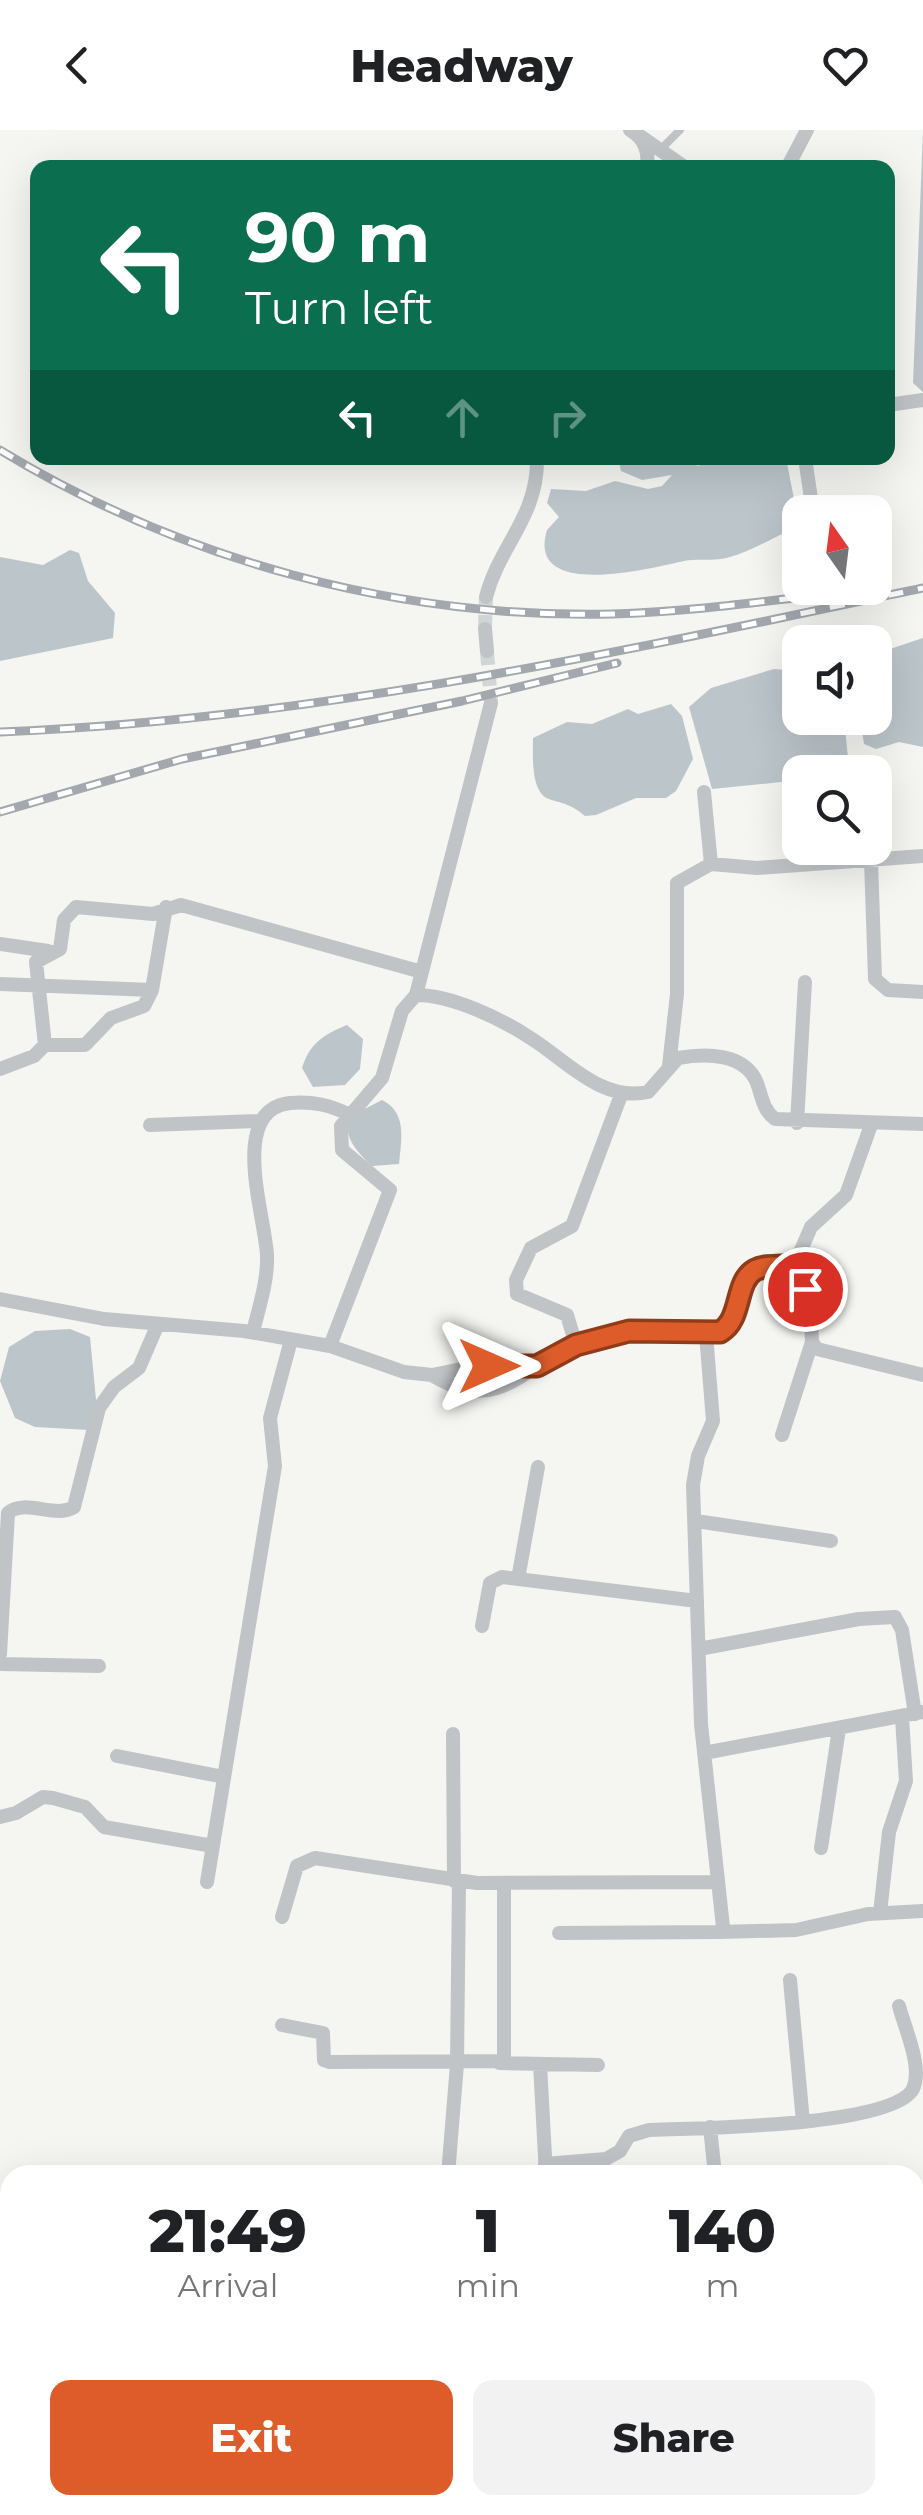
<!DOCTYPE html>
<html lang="en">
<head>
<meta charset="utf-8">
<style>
	:root { --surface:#fff; --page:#f2f2f2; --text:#202124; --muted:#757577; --accent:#dd5c2a }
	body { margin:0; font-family:Montserrat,sans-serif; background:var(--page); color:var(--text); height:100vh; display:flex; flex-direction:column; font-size:38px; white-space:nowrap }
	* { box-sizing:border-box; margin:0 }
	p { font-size:32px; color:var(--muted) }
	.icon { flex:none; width:55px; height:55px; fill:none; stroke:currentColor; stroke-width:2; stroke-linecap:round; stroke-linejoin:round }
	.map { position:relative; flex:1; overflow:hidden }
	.details { position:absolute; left:0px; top:2035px; width:925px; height:350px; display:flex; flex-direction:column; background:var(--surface); border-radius:30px 30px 0 0; box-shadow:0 10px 40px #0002 }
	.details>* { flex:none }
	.hud { position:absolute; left:30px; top:30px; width:865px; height:305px; border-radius:20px; box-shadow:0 10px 40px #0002; background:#0b6e4f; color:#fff; overflow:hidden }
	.needle { width:65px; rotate:346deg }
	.controls { position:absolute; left:782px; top:365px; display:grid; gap:20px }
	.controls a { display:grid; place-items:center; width:110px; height:110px; border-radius:20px; background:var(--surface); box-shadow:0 10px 40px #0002; font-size:50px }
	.pin { position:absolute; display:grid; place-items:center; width:85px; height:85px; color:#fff; margin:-42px; border:5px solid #fff; border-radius:50%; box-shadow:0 2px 10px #0007 }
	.me { position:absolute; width:110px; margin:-55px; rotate:90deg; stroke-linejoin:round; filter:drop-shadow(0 0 8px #0008) }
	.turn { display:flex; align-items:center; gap:35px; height:210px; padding:0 50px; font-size:45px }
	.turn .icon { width:130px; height:130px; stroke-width:2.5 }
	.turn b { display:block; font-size:70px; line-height:85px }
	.lanes { display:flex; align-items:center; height:95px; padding:0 50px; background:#0003; justify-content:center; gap:50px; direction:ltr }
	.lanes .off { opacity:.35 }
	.eta { display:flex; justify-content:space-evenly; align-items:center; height:170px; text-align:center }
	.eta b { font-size:60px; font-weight:800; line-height:70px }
	.primary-button { display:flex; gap:20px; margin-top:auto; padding:20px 50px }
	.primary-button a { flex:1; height:115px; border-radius:20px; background:var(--accent); color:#fff; font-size:40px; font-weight:800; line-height:115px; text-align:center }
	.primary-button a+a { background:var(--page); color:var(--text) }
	header { display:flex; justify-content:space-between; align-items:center; height:130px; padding:0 50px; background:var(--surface); font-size:45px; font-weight:800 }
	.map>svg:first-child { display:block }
	.water { fill:#bcc5ca }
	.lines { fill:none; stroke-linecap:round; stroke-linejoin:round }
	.minor-tunnel { stroke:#d1d5d6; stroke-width:14; stroke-dasharray:14 7; stroke-linecap:butt }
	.service { stroke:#c0c4c7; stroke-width:8 }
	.minor { stroke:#c0c4c7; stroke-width:14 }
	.rail-casing { stroke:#a3a8ae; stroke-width:9 }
	.rail { stroke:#fff; stroke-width:5; stroke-dasharray:15; stroke-linecap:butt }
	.route-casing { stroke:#903c1b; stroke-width:25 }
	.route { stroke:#dd5c2a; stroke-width:18 }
</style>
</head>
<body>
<header><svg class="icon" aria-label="back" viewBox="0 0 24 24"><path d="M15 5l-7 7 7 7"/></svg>Headway<svg class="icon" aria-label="heart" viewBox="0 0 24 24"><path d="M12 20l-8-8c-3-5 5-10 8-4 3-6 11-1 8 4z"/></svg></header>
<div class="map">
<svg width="923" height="2385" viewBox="0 0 923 2385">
	<rect width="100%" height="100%" fill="#f5f5f2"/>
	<path class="water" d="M923,1V262L913,253Z
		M618,328H691L697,336L724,328H786L797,384L793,399C772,408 752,421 730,427C714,432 699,428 684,431C655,437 525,472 547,400L559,387L547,373L551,359L586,361L615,351L648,359L662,356L672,345L642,350L621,341Z
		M70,420L79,423L88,451L115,483L113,508L0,531V427L43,435Z
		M923,508V617L899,612L876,619L864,614L860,588H875V524Z
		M774,539L800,541V588H844L848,628C835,645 820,642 800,642V650L712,659L689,577L711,558Z
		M671,574L682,586L693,629L676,661L666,668H636L596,685L585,686C571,674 564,674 549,669C530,663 533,623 533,608L567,592L592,594L628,579L638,584Z
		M347,895L363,909L360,939L345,955L313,957L302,938C309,914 324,904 347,895Z
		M382,970C408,983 401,1011 399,1034L372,1036C358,1022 343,1009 349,987Z
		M70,1199L90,1207L97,1280L89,1300L35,1297L15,1288L0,1251L9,1217L35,1201Z"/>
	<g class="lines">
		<path class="minor-tunnel" d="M485,499L486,467
			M487,521L491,573"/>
		<path class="service" d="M660,20L680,0"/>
		<path class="minor" d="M630,0C645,9 649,21 647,38
			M640,6L686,38
			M787,38L807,0
			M888,275L923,270
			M805,328L813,382
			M486,467C500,414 538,387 537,328
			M485,499L487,521
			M871,730L875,849L888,860L923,862
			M711,734L757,738L923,726
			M0,814L48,821
			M0,854L152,860
			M416,865L491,573
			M45,915H85L111,888L144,876L152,860L166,777
			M669,936L677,864V753L711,734L704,662
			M0,939L34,926L45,915L36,832L60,819L64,790L76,777L153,784L181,775L422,842
			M797,993L805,852
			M150,995L259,991
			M795,1134L810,1169L812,1212L817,1219L923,1245
			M0,1169L104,1189L244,1201L330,1216L390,1060L342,1020L341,996L382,948L402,881L416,865C452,865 502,889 532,909C568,932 602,972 648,962L678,928C706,923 745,923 757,953C762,967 763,980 775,989L923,994
			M253,1202C259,1177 268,1151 267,1125C265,1085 228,980 290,973C313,971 330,975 350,985
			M576,1215L567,1185L517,1164L516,1150L531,1118L572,1096L621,965
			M330,1216L404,1242L432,1245L476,1236H537L576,1215L616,1203H720L733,1190L753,1141L795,1134L811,1097L846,1065L871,995
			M432,1245C472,1270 500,1264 536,1236
			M782,1305L812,1212
			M696,1391L831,1411
			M518,1449L538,1337
			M482,1496L490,1453L502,1447L697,1471
			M699,1519L859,1489L895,1487L902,1500L915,1584
			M0,1524L8,1383C25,1368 55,1389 74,1377L99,1278L114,1257L139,1238L158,1194
			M0,1534L99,1536
			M453,1604L454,1751
			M704,1623L922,1582
			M117,1626L224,1647
			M0,1687L16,1683L43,1667L53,1668L85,1677L104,1697L213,1716
			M821,1718L839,1599
			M207,1752L275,1336L270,1288L291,1210
			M880,1783L889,1702L906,1651L902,1587
			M282,1787L297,1736L315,1728L477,1753L718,1752
			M719,1802L796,1800L868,1784L923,1781
			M559,1803L719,1802L723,1797L701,1594L693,1355L698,1326L713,1291L706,1204
			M790,1850L803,1992
			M282,1895L323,1903L324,1930L330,1932L504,1931V1753
			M499,1933L598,1935
			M540,1934L546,2045
			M710,1997L715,2045
			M545,2034L606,2029L620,2021L629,2006L649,2000C693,1998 893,1997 913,1959C923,1937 905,1899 899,1876
			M448,2045L457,1934L459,1752
			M915,2271H923
			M916,2365L917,2385
			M266,2375V2385
			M402,2375L404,2385
			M663,2375L665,2385
			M780,2385L781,2375
			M845,2385V2375"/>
		<g class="rail-casing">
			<path id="rail" d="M0,320C183,431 399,489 613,484C689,482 764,471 839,463
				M0,602C311,590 619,522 923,458
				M0,682L182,629L462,571L617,533"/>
		</g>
		<use href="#rail" class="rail"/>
	</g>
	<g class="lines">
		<g class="route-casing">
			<path id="route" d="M489,1236H537L576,1215L629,1201L720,1202C743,1189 734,1152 755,1140C766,1134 782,1138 795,1134L805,1159"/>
		</g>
		<use href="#route" class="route"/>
	</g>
</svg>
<div class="controls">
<a><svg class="needle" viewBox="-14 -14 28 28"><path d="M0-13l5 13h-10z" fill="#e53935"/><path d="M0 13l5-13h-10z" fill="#757577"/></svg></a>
<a><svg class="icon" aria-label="sound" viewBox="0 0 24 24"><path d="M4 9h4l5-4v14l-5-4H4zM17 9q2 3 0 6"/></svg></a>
<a><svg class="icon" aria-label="search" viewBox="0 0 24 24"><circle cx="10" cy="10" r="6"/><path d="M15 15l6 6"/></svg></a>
</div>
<div class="pin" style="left:805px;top:1159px;background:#d93025"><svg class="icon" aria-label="arrive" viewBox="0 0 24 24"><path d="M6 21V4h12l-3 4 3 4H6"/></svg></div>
<svg class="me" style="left:489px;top:1236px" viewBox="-20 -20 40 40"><path d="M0-17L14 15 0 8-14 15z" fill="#dd5c2a" stroke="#fff" stroke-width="4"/></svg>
<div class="hud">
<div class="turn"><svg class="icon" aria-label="left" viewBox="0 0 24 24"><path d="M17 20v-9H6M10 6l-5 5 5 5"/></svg><div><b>90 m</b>Turn left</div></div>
<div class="lanes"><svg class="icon" aria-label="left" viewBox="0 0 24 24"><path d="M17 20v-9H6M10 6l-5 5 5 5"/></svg><svg class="icon off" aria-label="ahead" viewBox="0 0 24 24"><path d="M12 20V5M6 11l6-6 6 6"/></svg><svg class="icon off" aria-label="right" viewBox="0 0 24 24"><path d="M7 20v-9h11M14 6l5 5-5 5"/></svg></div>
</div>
<section class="details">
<div class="eta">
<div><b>21:49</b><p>Arrival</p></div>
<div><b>1</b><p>min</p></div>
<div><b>140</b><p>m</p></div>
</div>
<div class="primary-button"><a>Exit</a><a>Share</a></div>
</section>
</div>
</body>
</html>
